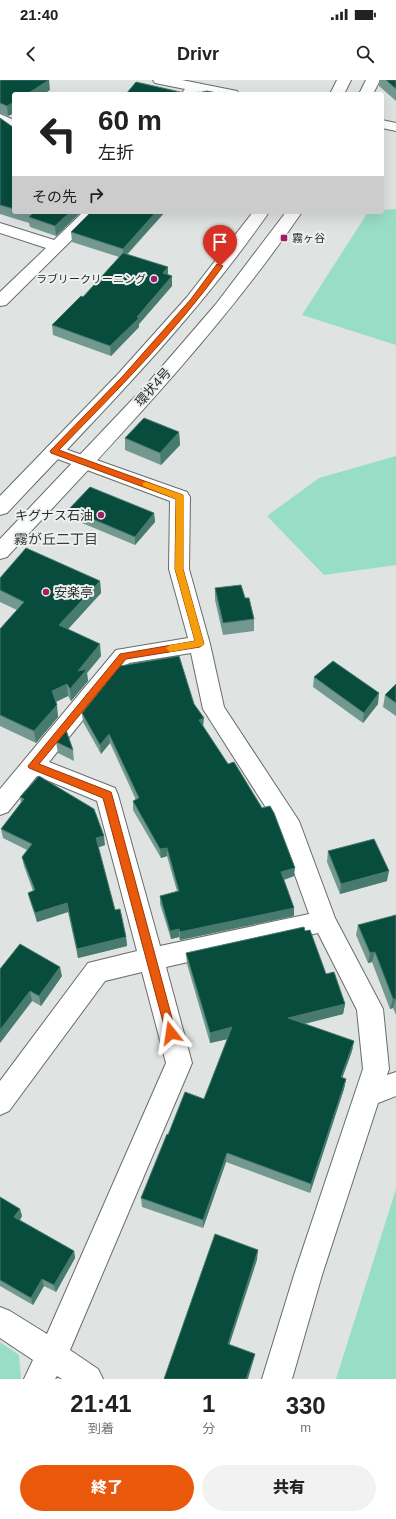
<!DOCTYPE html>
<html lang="ja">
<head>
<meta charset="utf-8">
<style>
	:root { --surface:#fff; --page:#f2f2f2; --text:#222; --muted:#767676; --accent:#ea580c }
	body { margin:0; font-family:Arial,"Noto Sans JP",sans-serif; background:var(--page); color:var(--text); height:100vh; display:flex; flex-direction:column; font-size:15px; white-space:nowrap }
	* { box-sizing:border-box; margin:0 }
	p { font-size:13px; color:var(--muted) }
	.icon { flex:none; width:22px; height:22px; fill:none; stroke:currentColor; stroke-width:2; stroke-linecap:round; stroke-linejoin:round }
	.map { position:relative; height:1299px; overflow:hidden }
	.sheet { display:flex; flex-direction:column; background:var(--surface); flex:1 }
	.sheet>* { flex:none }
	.banner { position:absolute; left:12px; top:12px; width:372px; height:122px; border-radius:4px; box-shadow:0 4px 16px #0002; background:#fff; color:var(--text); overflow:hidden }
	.pin { position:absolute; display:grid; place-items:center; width:34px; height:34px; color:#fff; margin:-41px -17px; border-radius:50% 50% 50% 0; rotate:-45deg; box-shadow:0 0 4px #0007 }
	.pin .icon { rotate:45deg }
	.me { position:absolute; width:44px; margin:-22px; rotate:345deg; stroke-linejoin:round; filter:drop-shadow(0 0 3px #0008) }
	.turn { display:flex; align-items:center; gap:14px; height:84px; padding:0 20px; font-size:18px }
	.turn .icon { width:52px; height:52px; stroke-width:2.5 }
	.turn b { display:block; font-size:28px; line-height:34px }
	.then { display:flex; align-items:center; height:38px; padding:0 20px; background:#0003; gap:8px; font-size:15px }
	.eta { display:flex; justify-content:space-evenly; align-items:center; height:68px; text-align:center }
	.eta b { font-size:24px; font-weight:800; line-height:28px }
	.button { display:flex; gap:8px; margin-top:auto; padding:8px 20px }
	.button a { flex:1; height:46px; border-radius:24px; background:var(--accent); color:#fff; font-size:16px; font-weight:800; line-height:46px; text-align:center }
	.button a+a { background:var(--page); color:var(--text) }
	.status { display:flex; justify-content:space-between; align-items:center; height:28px; padding:0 20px; background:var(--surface); direction:ltr }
	.status svg { height:11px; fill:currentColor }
	header { display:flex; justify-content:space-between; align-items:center; height:52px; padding:0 20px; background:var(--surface); font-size:18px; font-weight:800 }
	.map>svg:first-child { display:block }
	.green { fill:#98dec7 }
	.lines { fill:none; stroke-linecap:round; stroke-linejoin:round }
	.minor-casing { stroke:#676c6a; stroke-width:2 }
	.tertiary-casing { stroke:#676c6a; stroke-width:2 }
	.primary-casing { stroke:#676c6a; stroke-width:2 }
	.minor { fill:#fff; fill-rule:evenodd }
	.tertiary { fill:#fff; fill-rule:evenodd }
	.primary { fill:#fff; fill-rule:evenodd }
	.wall { fill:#73988f }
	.shaded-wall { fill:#487a6e }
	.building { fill:#074c3c; stroke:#487a6e }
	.route { fill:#ea580c; stroke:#983908 }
	.slow { fill:#f59e0b }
	.poi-dot { fill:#a31c68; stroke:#ecf1ef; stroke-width:1.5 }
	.labels { text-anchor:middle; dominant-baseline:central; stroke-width:4; stroke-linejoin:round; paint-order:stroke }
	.far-poi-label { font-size:11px; fill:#292b2b; stroke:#ecf1ef; text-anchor:start }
	.street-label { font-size:13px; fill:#292b2b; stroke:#ecf1ef }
	.poi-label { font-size:13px; fill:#292b2b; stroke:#ecf1ef; text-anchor:end }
	.neighbourhood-label { font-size:14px; fill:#393d3c; stroke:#ecf1ef }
</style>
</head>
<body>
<div class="status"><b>21:40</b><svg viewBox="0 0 49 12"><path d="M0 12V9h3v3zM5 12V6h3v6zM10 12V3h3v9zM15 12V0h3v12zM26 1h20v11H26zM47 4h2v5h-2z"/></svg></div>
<header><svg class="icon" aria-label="back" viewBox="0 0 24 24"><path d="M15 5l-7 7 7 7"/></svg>Drivr<svg class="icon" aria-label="search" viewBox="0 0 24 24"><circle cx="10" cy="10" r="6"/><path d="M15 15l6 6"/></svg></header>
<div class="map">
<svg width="396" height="1299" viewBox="0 0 396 1299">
	<rect width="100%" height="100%" fill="#dfe4e2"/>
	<path class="green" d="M396,129V265L302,235L368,132H382V130Z
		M396,376V485L324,495L267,436L319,398Z
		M396,1109V1299H336Z
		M0,1262L19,1275L21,1299H0Z"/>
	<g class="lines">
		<g class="minor-casing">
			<path id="minor" d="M194,3L199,4L201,7L196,14H181L189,4Z
				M0,34L14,40V51L0,45Z
				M83,132H100L6,225L0,226V212L46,168L0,153V143L54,160Z
				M54,365L187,412L190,417L189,489L210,564L224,627L299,741L335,838L383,929L389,989L387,995L396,992V1016L378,1023L322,1195L292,1299H262L294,1195L363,989L357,930L318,853L166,887L192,983L70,1270L98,1289L103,1299H62L57,1296L55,1299H24L33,1280L0,1258V1227L10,1231L47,1254L166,983L142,892L105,901L9,1031L0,1035V1001L88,883L137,871L97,721L37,696L8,732L0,735V709L116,570L188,558L169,489L170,421L47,375L45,371L47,367ZM191,573L203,629L277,745L309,834L160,866L118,715L115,708L49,682L129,583Z"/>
		</g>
		<g class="tertiary-casing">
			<path id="tertiary" d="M153,0H182L237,11L239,14H210L155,3Z
				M382,40L396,43V51L382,48Z"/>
		</g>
		<g class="primary-casing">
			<path id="primary" d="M337,0H351L344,14H330Z
				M366,0H380L373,14H359Z
				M253,132H269C193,242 98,336 7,433L0,435V416L118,294L187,217Z
				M286,132H302C216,257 110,366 7,477L0,479V459L147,304L216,224Z"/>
		</g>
		<use href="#minor" class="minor"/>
		<use href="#tertiary" class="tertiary"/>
		<use href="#primary" class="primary"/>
	</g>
	<path class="wall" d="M0,0L50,10L14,14V33L8,36L0,33Z
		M379,0H396V21L379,6Z
		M0,38L14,48V132H81L56,156L30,147L29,143L0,134Z
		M165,132L127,175L168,195L172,196V206L139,244V247L111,276L53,255L52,245L83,217L119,177L72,162L71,152Z
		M179,352L180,365L161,385L125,370V358Z
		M69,429L154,433L155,442L135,465L70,438Z
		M0,498L100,501L101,513L68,549L101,576L87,593L88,601L71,621L68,616L56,622L58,637L36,663L0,646V549L17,530L0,522Z
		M215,508L245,518L254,539V551L223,555L215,520Z
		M314,597L378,624L363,643L313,607Z
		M396,604V636L383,627L385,615Z
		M194,624L203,646L294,796L284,800L294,828V836L180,860L179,857L171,859L160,824V816L177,811L167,776L161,778L133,730V721L136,720L110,663L101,674L83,642L82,633Z
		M56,662L73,670L74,681L58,673Z
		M20,717L105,765L98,767L115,830L126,857L127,866L78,878L68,832L37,842L30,821L28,813L33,811L24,786L22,777L27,770L3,758L1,749L21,723Z
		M328,771L387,801L340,814L327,782Z
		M396,835V935L393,928L390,929L372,882L368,883L356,855L358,845Z
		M186,873L326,894L345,924L343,934L305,944L354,961L352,971L342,998L346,999L344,1009L310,1113L226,1082L203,1148L142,1127L141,1118L168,1055L204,1019L228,959L210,963L187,884Z
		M0,889L62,896L41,926L32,921L0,963Z
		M0,1117L20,1129L22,1136L20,1140L74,1171L75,1178L56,1212L44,1206L33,1225L0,1206Z"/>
	<path class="shaded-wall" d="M49,0L50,10L44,14H27Z
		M14,22V33L8,36L7,26Z
		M70,132H81L56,156L55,146Z
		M156,132H165L123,178V169Z
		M168,187V197L163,193Z
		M172,196V206L139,244V247L111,276L110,266Z
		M179,352L180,365L161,385L160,373Z
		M154,433L155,442L135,465V457Z
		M100,501L101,513L60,558L59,545Z
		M100,564L101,576L87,593L88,601L71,621L70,609L78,591Z
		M67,604L68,616L53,623L52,611Z
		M379,613L378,624L363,643L364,633Z
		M57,625L58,637L36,663L34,651Z
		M204,638L203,647L199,640Z
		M109,654L110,663L101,674L100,665Z
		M104,756L105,765L97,768L96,758Z
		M167,768V776L161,778L160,769Z
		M295,788L294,796L280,801L281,792Z
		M389,791L387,801L340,814L341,804Z
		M67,823L68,832L37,842L35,833Z
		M294,828V836L180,860V852Z
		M179,849V857L171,859L170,851Z
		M126,857L127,866L78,878L77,869Z
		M375,872L372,882L368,883L370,873Z
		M60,887L62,896L41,926L39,916Z
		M30,911L32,921L0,963V950Z
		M393,919H396L393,928L390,929Z
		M345,924L343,934L287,948L288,938Z
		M232,947V958L210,963V953Z
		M354,961L352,971L339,1007L341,997Z
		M346,999L344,1009L310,1113L311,1104Z
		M227,1073L226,1082L203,1148V1140Z
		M20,1129L22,1136L17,1145L14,1137Z
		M258,1170L257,1180L227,1272L228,1264Z
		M74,1171L75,1178L56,1212L54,1205Z
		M42,1199L44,1206L33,1225L31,1218Z
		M255,1274L253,1282L248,1299H246Z"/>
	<path class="building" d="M0,0H49L27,14H14V22L7,26L0,23Z
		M386,0H396V9Z
		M136,2L189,14H126Z
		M207,11L222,14H193Z
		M0,38L14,48V129L0,125Z
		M24,132H70L55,146L29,137L32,134Z
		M91,132H156L123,169L71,152Z
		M123,173L168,187L163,193L172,196L137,237L139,238L110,266L52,245L81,216L83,217Z
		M144,338L179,352L160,373L125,358Z
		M90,407L154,433L135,457L69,429Z
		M26,468L100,501L59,545L100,564L78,591L87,589L70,609L67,604L52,611L57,625L34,651L0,635V549L24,522L0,510V498Z
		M241,505L245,518H249L254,539L223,543L215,508Z
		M179,576L194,624L204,638L199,640L228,684L234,682L262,728L270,726L274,733L295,788L281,792L294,828L180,852L179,849L170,851L160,816L179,811L167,768L160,769L133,721L139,718L109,654L100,665L82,633L120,586Z
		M333,581L379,613L364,633L314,597Z
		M396,604V623L385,615Z
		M66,650L73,670L56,662Z
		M39,696L94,729L104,756L96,758L115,830L120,829L126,857L77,869L67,823L35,833L28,813L35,810L22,777L32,764L1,749L24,719L20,717Z
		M374,759L389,791L341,804L328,771Z
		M396,835V920V919H393L375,872L370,873L358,845Z
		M304,847L305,851L310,850L326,894L334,892L345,924L288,938L354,961L341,997L346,999L311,1104L227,1073L203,1140L141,1118L167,1054L168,1055L185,1012L204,1019L232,947L210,953L186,873Z
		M20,864L60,887L39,916L30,911L0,950V889Z
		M0,1117L20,1129L14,1137L74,1171L54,1205L42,1199L31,1218L0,1200Z
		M215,1154L258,1170L228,1264L255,1274L246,1299H164Z"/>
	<path class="route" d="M217,184L223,186C175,253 116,311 59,370L183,415V489L204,564L200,567L126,579L39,684L111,712L112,715L176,953L175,957L171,958L167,957L166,953L103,718L29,688L28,686L120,574L195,561L175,489L176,419L51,373L50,371L122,297L191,219Z"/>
	<path class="slow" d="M146,402L183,415L184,417L183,489L204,564L203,566L170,572L166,568L170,565L195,561L175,489L176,419L143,406V403Z"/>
	<g class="poi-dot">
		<rect x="280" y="154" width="8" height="8" rx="2"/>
		<circle cx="154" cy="199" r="4"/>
		<circle cx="101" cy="435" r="4"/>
		<circle cx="46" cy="512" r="4"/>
	</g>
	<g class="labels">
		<g class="far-poi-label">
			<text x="292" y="158">霧ヶ谷</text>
			<text x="146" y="199" text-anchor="end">ラブリークリーニング</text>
		</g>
		<g class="street-label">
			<text transform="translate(153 307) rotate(-48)">環状4号</text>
		</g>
		<g class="poi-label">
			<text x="93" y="435">キグナス石油</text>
			<text x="54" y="512" text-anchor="start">安楽亭</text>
		</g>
		<g class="neighbourhood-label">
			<text x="56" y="459">霧が丘二丁目</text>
		</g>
	</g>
</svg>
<div class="pin" style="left:220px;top:186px;background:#d93025"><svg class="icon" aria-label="arrive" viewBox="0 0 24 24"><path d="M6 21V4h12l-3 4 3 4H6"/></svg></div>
<svg class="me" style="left:171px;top:953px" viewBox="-20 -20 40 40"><path d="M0-17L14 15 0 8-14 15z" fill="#ea580c" stroke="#fff" stroke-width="4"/></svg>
<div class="banner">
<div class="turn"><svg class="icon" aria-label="left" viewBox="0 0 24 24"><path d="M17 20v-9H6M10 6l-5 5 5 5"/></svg><div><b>60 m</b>左折</div></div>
<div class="then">その先<svg class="icon" aria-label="right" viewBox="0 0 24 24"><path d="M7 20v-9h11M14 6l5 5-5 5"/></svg></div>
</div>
</div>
<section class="sheet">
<div class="eta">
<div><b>21:41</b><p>到着</p></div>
<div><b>1</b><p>分</p></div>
<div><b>330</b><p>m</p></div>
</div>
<div class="button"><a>終了</a><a>共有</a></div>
</section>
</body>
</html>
